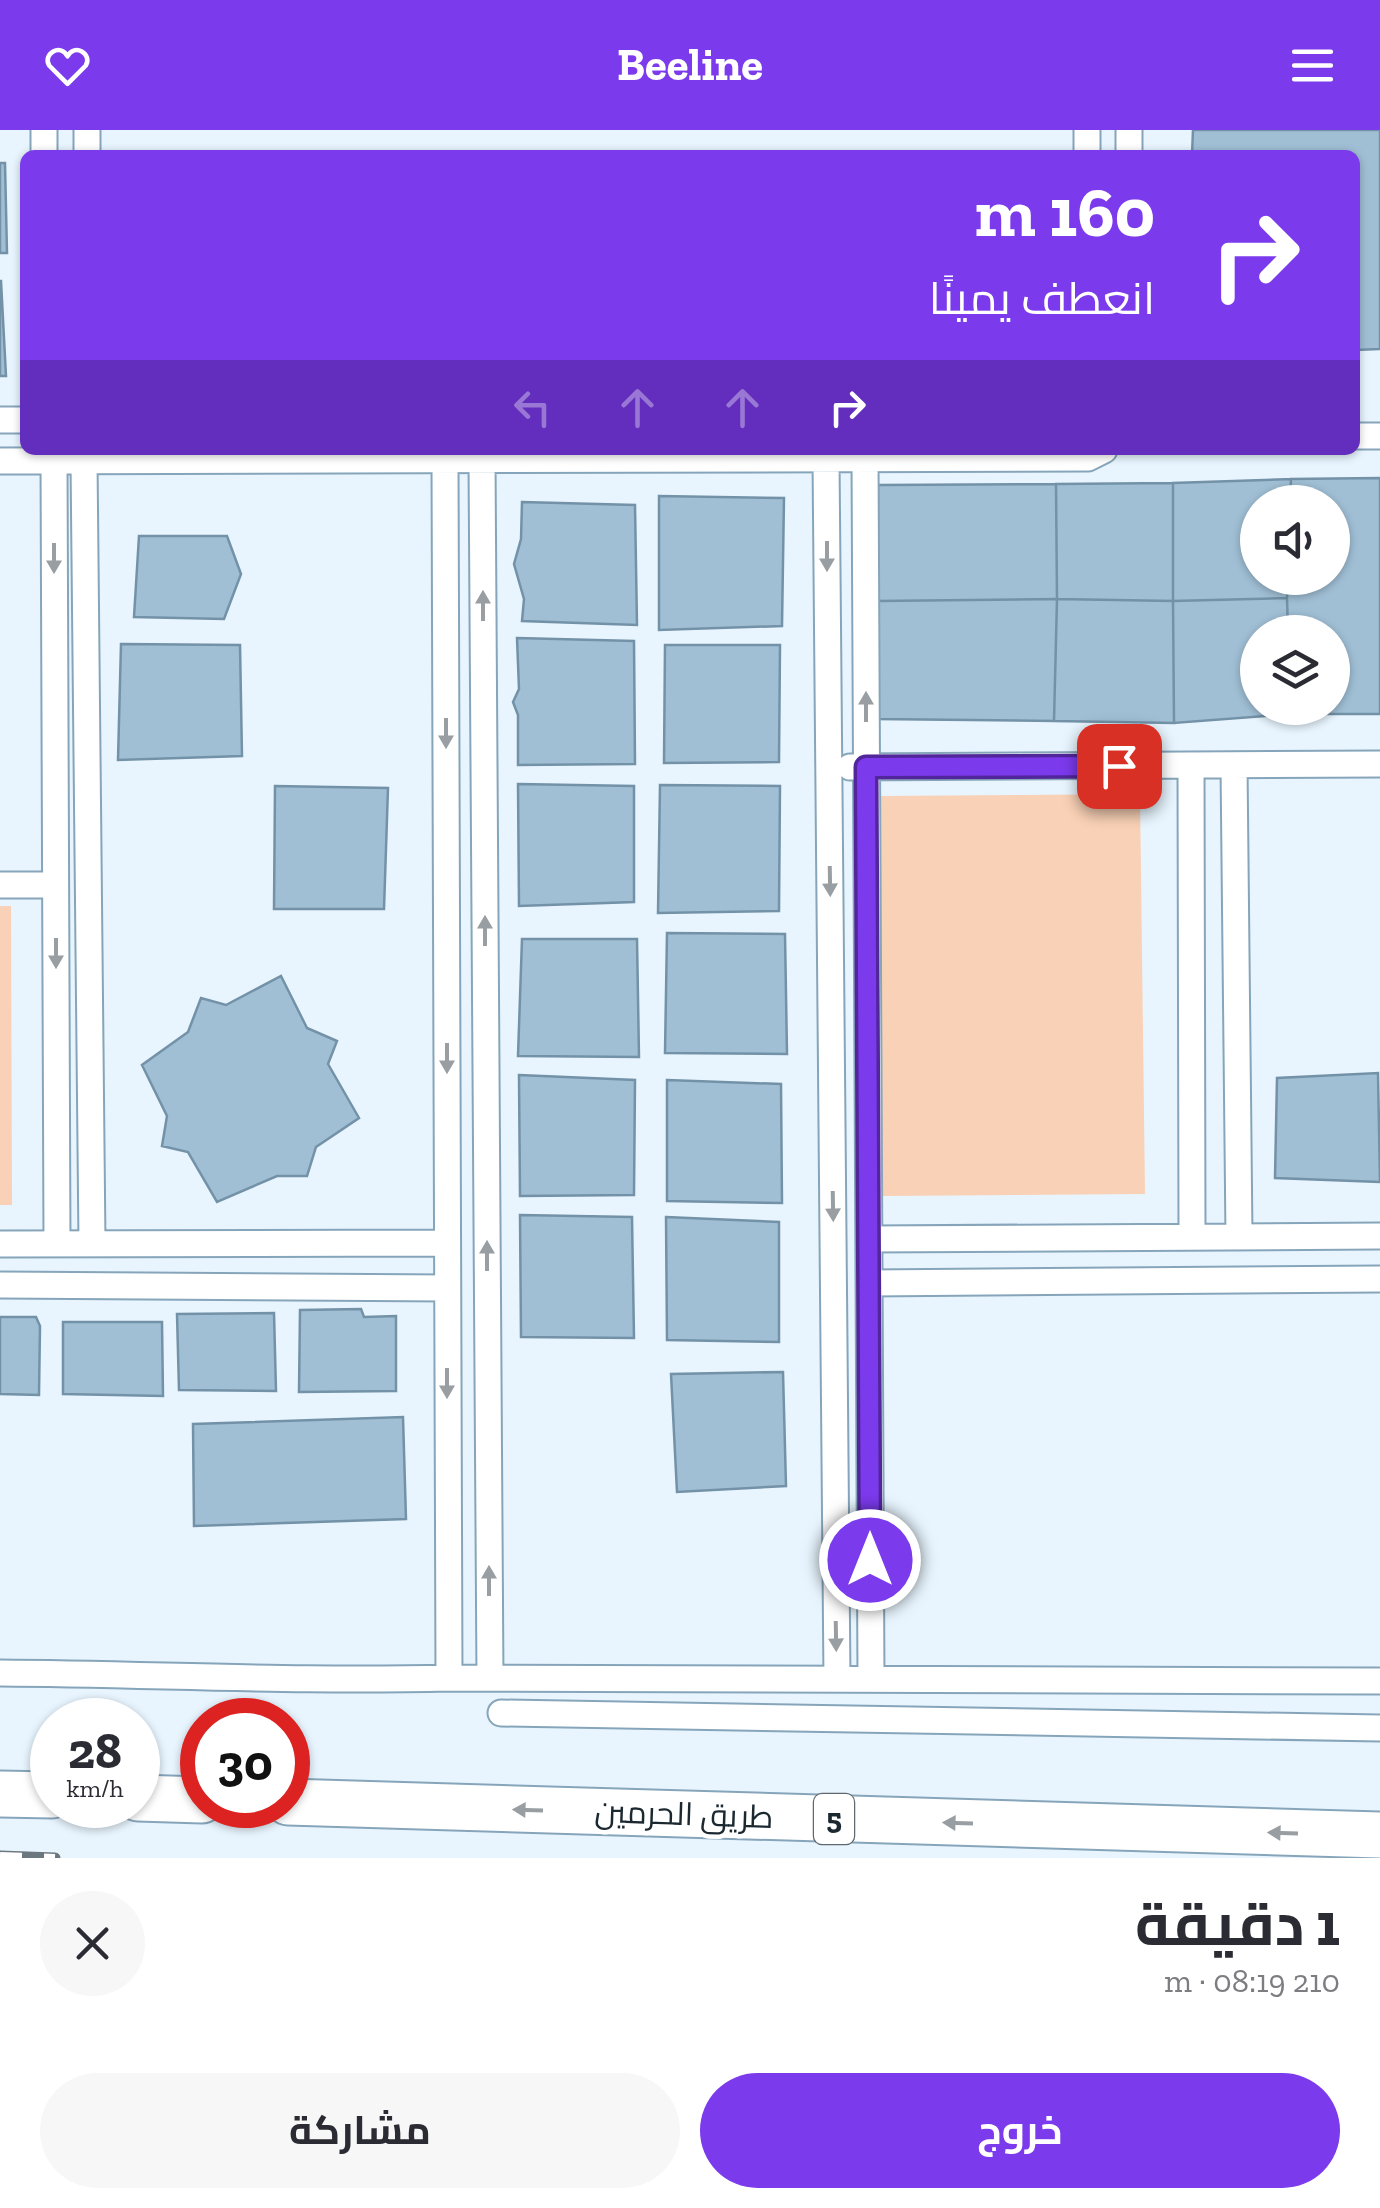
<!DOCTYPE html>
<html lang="ar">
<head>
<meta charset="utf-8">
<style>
	:root { --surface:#fff; --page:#f7f7f7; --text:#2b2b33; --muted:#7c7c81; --accent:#7c3aed }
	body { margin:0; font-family:"Zilla Slab",Cairo,serif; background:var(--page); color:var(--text); direction:rtl; height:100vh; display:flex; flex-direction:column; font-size:38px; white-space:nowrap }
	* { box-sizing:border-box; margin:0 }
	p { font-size:32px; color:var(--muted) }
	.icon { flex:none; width:55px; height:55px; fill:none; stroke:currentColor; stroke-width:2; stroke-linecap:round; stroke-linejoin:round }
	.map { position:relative; height:1728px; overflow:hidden; direction:ltr }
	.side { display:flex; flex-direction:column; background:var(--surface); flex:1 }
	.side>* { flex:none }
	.guide { position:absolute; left:20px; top:20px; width:1340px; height:305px; border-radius:15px; box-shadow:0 2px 8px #0004; direction:rtl; background:#7c3aed; color:#fff; overflow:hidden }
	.buttons { position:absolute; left:1240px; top:355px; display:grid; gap:20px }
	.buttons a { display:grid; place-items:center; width:110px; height:110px; border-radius:50%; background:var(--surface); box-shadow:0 2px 8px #0004; font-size:50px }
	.speed { position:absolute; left:30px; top:1568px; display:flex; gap:20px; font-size:50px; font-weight:700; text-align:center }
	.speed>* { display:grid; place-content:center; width:130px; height:130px; border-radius:50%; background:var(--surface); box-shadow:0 2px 8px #0004; line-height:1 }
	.speed small { font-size:25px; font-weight:400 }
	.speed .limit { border:15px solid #d22; background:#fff; color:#111 }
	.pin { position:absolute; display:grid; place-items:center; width:85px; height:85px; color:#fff; margin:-42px; border-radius:20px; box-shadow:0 5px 15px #0006 }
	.me { position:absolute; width:110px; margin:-55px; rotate:0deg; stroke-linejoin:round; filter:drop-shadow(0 0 8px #0008) }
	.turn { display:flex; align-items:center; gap:35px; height:210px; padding:0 40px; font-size:45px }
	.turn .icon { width:130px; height:130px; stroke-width:2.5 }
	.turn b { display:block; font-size:70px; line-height:85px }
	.lanes { display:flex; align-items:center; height:95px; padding:0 40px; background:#0003; justify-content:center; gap:50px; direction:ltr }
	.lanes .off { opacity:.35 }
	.round { display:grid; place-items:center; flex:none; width:105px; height:105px; border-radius:52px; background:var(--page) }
	.overview { display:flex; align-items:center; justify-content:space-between; height:170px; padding:0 40px }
	h1 { font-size:60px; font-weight:700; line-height:75px }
	.action { display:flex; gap:20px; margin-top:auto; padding:20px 40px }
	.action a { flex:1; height:115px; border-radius:60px; background:var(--accent); color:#fff; font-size:40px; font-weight:700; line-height:115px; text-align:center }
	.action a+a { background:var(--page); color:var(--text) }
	header { display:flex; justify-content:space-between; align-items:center; height:130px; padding:0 40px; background:var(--accent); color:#fff; font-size:45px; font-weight:700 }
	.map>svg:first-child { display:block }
	.green { fill:#f9d1b6 }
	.building { fill:#a0bfd5; stroke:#7392a7; stroke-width:2.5 }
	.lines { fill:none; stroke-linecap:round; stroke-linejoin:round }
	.minor-casing { stroke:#86a5ba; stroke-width:29 }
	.motorway-casing { stroke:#86a5ba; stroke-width:49 }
	.minor { stroke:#fff; stroke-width:25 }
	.motorway { stroke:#fff; stroke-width:45 }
	.rail-casing { stroke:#6a777f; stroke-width:11 }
	.rail { stroke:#fff; stroke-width:8; stroke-dasharray:22; stroke-linecap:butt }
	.oneway { fill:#989ea2 }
	.route-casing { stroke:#51269a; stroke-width:25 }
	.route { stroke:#7c3aed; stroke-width:18 }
	.labels { text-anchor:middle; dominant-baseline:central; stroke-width:9; stroke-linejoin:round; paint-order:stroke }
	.shield { fill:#fff; stroke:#5f686e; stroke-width:2.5 }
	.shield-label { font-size:30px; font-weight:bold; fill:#1b2830 }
	.street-label { font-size:32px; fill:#1b2830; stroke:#fff }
</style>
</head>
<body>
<header><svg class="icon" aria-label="menu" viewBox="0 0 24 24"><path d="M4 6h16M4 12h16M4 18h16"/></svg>Beeline<svg class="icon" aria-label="heart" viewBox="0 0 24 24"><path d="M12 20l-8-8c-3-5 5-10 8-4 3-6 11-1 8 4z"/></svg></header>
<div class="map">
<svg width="1380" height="1728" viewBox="0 0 1380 1728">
	<rect width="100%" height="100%" fill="#e8f5fe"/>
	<path class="green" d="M1140,664L1145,1064L882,1066L879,666Z
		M0,776H11L12,1075H0Z"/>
	<path class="building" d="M1193,0H1380V219L1355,220V25H1192Z
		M0,33H5L7,123H0Z
		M0,151H1L6,246H0Z
		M1380,348V584H1290V578H1332V502H1288L1287,468L1288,448H1332V372H1290L1291,349Z
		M1291,349L1290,372H1258V448H1288L1287,468L1173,471V353Z
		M1173,353V471L1057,469L1056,354Z
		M1056,354L1057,469L878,471V355Z
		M659,366L784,368L782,496L659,500Z
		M522,372L635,375L637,495L522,491L524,469L514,434L521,409Z
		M139,406H227L241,444L224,489L134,487Z
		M1287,468L1288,502H1258V578H1290V584L1174,593L1173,471Z
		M1057,469L1054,591L876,589L878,471Z
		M1057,469L1173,471L1174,593L1054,591Z
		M517,508L634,511L635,634L518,635V585L513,572L519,559Z
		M121,514L240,515L242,626L118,630Z
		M665,515H780L779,632L664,633Z
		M518,654L634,656V772L519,776Z
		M660,655L780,656L779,781L658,783Z
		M275,656L388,658L384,779H274Z
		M667,803L785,804L787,924L665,923Z
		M522,809H637L639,927L518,926Z
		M281,846L307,898L337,911L328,934L359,988L316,1017L307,1046H277L217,1072L188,1022L162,1016L167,986L142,935L188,902L201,868L226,875Z
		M1378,943L1380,1052L1275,1048L1277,948Z
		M519,945L635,950L634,1065L520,1066Z
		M667,950L781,954L782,1073L667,1071Z
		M520,1085L632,1087L634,1208L521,1207Z
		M666,1087L779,1092V1212L667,1210Z
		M361,1179L364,1187L396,1186V1261L299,1262L300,1180Z
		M274,1183L276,1261L179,1260L177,1184Z
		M0,1187H36L40,1196L39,1265L0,1264Z
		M63,1192H162L163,1266L63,1264Z
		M783,1242L786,1356L677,1362L671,1244Z
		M403,1287L406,1389L194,1396L193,1294Z"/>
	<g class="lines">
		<g class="minor-casing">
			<path id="minor" d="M44,0V25
				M1087,0V25
				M1129,0V25
				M87,25V0
				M0,290H25
				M1355,306H1380
				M826,329L837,1549
				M865,329L871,1549
				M445,330L449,1548
				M482,330L490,1548
				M0,331L1088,328L1104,320
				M54,331L57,1114
				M84,331L92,1113
				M1191,635L1192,1107
				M1234,635L1239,1106
				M850,637L1380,634
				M0,755H55
				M869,1109L1380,1106
				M0,1114L447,1113
				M869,1153L1380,1149
				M0,1155L447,1158
				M0,1543C150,1544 299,1552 449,1548L1380,1551
				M501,1583L1380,1598"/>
		</g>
		<g class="motorway-casing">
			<path id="motorway" d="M0,1664L52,1665
				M138,1668L202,1670
				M288,1672L1380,1705"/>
		</g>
		<use href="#minor" class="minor"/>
		<use href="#motorway" class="motorway"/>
		<g class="rail-casing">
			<path id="rail" d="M0,1726L55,1728"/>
		</g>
		<use href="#rail" class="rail"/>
	</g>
	<defs><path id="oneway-solid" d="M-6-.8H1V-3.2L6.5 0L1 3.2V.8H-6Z" transform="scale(2.5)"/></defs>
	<g class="oneway">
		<use href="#oneway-solid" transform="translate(827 426) rotate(90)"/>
		<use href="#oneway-solid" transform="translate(54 428) rotate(90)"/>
		<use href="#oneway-solid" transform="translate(483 476) rotate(-90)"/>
		<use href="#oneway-solid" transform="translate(866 577) rotate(-90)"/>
		<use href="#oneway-solid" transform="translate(446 603) rotate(90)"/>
		<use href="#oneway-solid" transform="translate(830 751) rotate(89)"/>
		<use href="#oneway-solid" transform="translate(485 801) rotate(-90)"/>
		<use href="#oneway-solid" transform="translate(56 823) rotate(90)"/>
		<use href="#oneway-solid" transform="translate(447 928) rotate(90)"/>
		<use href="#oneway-solid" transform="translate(833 1076) rotate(89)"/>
		<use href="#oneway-solid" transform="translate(487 1126) rotate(-90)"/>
		<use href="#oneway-solid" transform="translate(447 1253) rotate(90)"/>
		<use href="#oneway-solid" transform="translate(489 1451) rotate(-90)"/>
		<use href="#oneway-solid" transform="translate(836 1506) rotate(89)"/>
		<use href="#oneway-solid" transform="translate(528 1680) rotate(-178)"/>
		<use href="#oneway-solid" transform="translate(958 1693) rotate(-178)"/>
		<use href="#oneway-solid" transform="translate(1283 1703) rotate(-178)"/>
	</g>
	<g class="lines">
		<g class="route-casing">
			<path id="route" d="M870,1430L866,637L1119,636"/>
		</g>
		<use href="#route" class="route"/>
	</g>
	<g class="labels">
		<rect class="shield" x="814" y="1664" width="40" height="50" rx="8"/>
		<g class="shield-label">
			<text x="834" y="1689">5</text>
		</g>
		<g class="street-label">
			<text transform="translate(684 1684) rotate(2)">طريق الحرمين</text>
		</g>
	</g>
</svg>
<div class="buttons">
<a><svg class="icon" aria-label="sound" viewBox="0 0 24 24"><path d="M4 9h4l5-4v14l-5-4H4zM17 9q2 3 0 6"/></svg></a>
<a><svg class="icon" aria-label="layers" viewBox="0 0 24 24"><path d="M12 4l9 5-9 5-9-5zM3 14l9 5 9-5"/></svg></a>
</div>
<div class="speed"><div>28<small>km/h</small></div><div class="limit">30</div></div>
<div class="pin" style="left:1119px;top:636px;background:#d93025"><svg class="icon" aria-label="arrive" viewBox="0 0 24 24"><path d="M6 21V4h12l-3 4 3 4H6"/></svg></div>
<svg class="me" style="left:870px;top:1430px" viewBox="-20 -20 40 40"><circle r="17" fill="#7c3aed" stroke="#fff" stroke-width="3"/><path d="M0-11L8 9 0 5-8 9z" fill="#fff"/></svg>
<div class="guide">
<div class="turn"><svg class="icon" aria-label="right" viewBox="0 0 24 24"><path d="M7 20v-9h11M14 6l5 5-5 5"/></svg><div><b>160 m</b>انعطف يمينًا</div></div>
<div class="lanes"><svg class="icon off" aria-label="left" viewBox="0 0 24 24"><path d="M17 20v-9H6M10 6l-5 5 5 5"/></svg><svg class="icon off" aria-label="ahead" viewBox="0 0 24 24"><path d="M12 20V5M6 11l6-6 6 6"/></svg><svg class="icon off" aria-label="ahead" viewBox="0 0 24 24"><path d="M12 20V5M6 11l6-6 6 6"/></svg><svg class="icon" aria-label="right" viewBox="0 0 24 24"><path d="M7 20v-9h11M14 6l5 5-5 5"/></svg></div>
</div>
</div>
<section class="side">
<div class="overview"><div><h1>1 دقيقة</h1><p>210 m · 08:19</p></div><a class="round"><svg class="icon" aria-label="close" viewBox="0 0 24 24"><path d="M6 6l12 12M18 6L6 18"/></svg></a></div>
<div class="action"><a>خروج</a><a>مشاركة</a></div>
</section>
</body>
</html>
